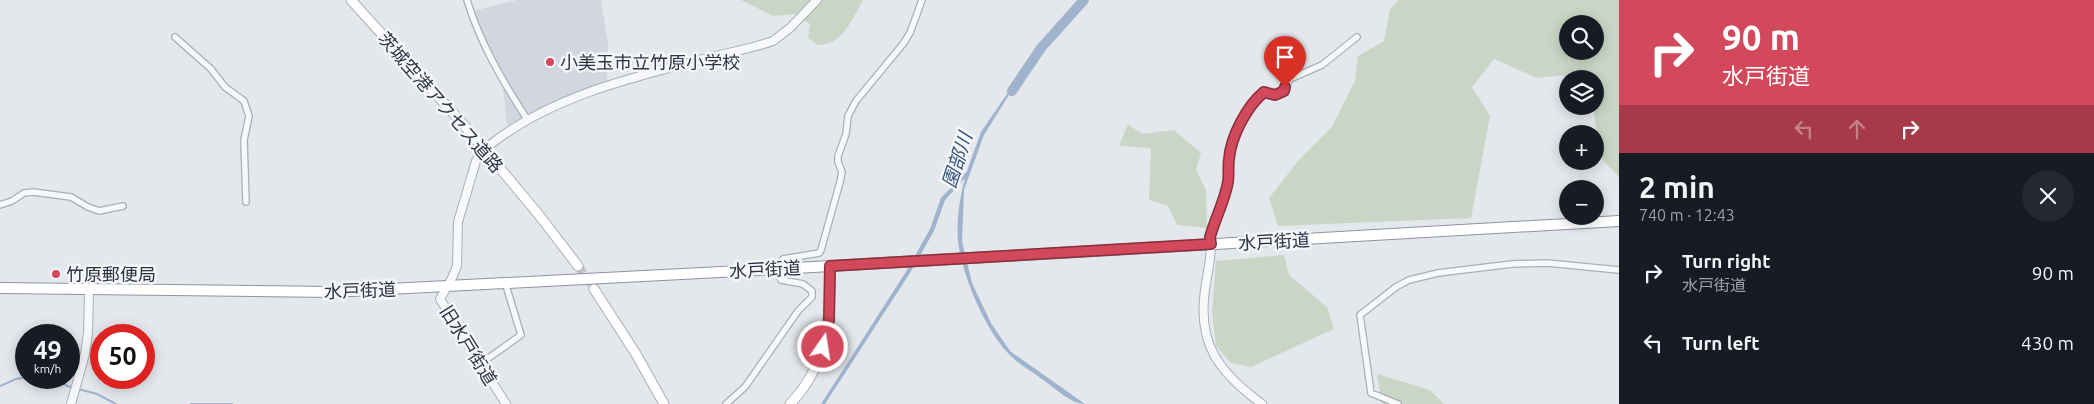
<!DOCTYPE html>
<html lang="en">
<head>
<meta charset="utf-8">
<style>
	:root { --surface:#171b24; --page:#242831; --text:#f1f3f6; --muted:#9ea1a6 }
	body { margin:0; font-family:Ubuntu,"Noto Sans JP",sans-serif; background:var(--page); color:var(--text); height:100vh; display:flex; flex-direction:column; font-size:19px; white-space:nowrap }
	* { box-sizing:border-box; margin:0 }
	p { font-size:16px; color:var(--muted) }
	.icon { flex:none; width:28px; height:28px; fill:none; stroke:currentColor; stroke-width:2; stroke-linecap:round; stroke-linejoin:round }
	.map { position:relative; flex:1; overflow:hidden }
	.sheet { display:flex; flex-direction:column; background:var(--surface); width:475px }
	.sheet>* { flex:none }
	.top-card { background:#d1495b; color:#fff; overflow:hidden }
	.fabs { position:absolute; left:1559px; top:15px; display:grid; gap:10px }
	.fabs a { display:grid; place-items:center; width:45px; height:45px; border-radius:50%; background:var(--surface); box-shadow:0 2px 12px #0003; font-size:25px }
	.speed { position:absolute; left:15px; top:324px; display:flex; gap:10px; font-size:25px; font-weight:700; text-align:center }
	.speed>* { display:grid; place-content:center; width:65px; height:65px; border-radius:50%; background:var(--surface); box-shadow:0 2px 12px #0003; line-height:1 }
	.speed small { font-size:12px; font-weight:400 }
	.speed .limit { border:8px solid #d22; background:#fff; color:#111 }
	.pin { position:absolute; display:grid; place-items:center; width:42px; height:42px; color:#fff; margin:-51px -21px; border-radius:50% 50% 50% 0; rotate:-45deg; box-shadow:0 0 5px #0007 }
	.pin .icon { rotate:45deg }
	.me { position:absolute; width:55px; margin:-28px; rotate:13deg; stroke-linejoin:round; filter:drop-shadow(0 0 4px #0008) }
	.turn { display:flex; align-items:center; gap:18px; height:105px; padding:0 20px; font-size:22px }
	.turn .icon { width:65px; height:65px; stroke-width:2.5 }
	.turn b { display:block; font-size:35px; line-height:42px }
	.lanes { display:flex; align-items:center; height:48px; padding:0 20px; background:#0003; justify-content:center; gap:25px; direction:ltr }
	.lanes .off { opacity:.35 }
	.round { display:grid; place-items:center; flex:none; width:52px; height:52px; border-radius:26px; background:var(--page) }
	.overview { display:flex; align-items:center; justify-content:space-between; height:85px; padding:0 20px }
	h1 { font-size:30px; font-weight:600; line-height:38px }
	ul { padding:0; list-style:none }
	li { display:flex; align-items:center; gap:15px; height:70px; padding:0 20px }
	li div { flex:1 }
	li b { display:block; font-size:19px }
	li em { font-style:normal }
	main { display:flex; flex:1; min-height:0 }
	.map>svg:first-child { display:block }
	.built { fill:#d2d6de }
	.green { fill:#c9d6c5; fill-rule:evenodd }
	.water { fill:#9fb4cc }
	.lines { fill:none; stroke-linecap:round; stroke-linejoin:round }
	.stream { stroke:#9fb4cc; stroke-width:2 }
	.river { stroke:#9fb4cc; stroke-width:10 }
	.secondary-tunnel { stroke:#bfc3cb; stroke-width:9; stroke-dasharray:9 4.5; stroke-linecap:butt }
	.minor-casing { stroke:#a9aeb7; stroke-width:8 }
	.tertiary-casing { stroke:#a9aeb7; stroke-width:10 }
	.secondary-casing { stroke:#a9aeb7; stroke-width:11 }
	.trunk-casing { stroke:#8b94a3; stroke-width:12 }
	.minor { stroke:#f7f8fa; stroke-width:5.5 }
	.tertiary { stroke:#f7f8fa; stroke-width:8 }
	.secondary { stroke:#fff; stroke-width:9 }
	.trunk { stroke:#fff; stroke-width:10 }
	.tertiary-bridge-casing { stroke:#a9aeb7; stroke-width:10; stroke-linecap:butt }
	.tertiary-bridge { stroke:#f7f8fa; stroke-width:8 }
	.route-casing { stroke:#882f3b; stroke-width:12 }
	.route { stroke:#d1495b; stroke-width:9 }
	.poi-dot { fill:#d1495b; stroke:#f4f6f9; stroke-width:2 }
	.labels { text-anchor:middle; dominant-baseline:central; stroke-width:5; stroke-linejoin:round; paint-order:stroke }
	.poi-label { font-size:18px; fill:#2b3445; stroke:#f4f6f9; text-anchor:start }
	.street-label { font-size:18px; fill:#2b3445; stroke:#f4f6f9 }
	.water-label { font-size:19px; font-style:italic; fill:#34527a; stroke:#f4f6f9 }
</style>
</head>
<body>
<main>
<div class="map">
<svg width="1619" height="404" viewBox="0 0 1619 404">
	<rect width="100%" height="100%" fill="#e4e7ec"/>
	<path class="built" d="M517,0H601L608,42L607,82L579,91L547,104L509,125H507L503,88L473,11Z"/>
	<path class="green" d="M741,0H863C852,19 843,45 818,45L808,38L810,24L795,14L773,16Z
		M1399,0H1619V177L1600,157L1593,106H1595V79L1567,80L1563,75L1537,78L1494,59L1472,87L1490,116L1471,218L1278,226L1269,198L1298,161L1332,127L1355,81L1358,56L1384,41L1390,9ZM1568,24H1595V51H1568Z
		M1128,124L1142,134L1174,130L1201,153L1196,170L1206,190L1207,228L1177,225L1168,206L1149,200L1151,148L1119,146Z
		M1284,255L1289,275L1327,307L1334,329L1251,367L1231,363L1216,346L1212,312L1216,261Z
		M1377,374L1430,390L1444,404H1382Z"/>
	<path class="water" d="M1039,47L984,135L964,190L962,241L972,283L991,323L1010,351L1085,404C1071,404 1055,388 1043,380C1032,371 1016,363 1007,352C984,327 962,275 958,241C956,221 960,197 965,178L945,200L934,231L910,273L825,404H821L907,270L930,229L941,198L967,171L981,132Z"/>
	<g class="lines">
		<path class="stream" d="M48,378L73,388
			M0,386L16,379L26,377
			M78,389L97,394L116,404
			M191,404H232"/>
		<path class="river" d="M1012,91L1041,48L1084,0"/>
		<path class="secondary-tunnel" d="M578,266L594,289"/>
		<g class="minor-casing">
			<path id="minor" d="M467,0C480,43 503,82 527,119
				M175,37L211,69L225,87L244,101L249,116L244,140L246,202
				M0,205L12,201L24,193L33,192L71,197L88,207L99,211L123,206
				M1211,244L1209,237L1228,182L1230,149L1237,130L1245,114L1264,92L1275,95L1284,91L1290,79L1322,65L1357,37
				M480,364L521,335L505,282
				M726,404L745,387L798,311L812,297V291L803,284L781,280C776,272 779,267 783,259L819,253L821,250L840,182L842,172L838,162V156L846,134L848,116L856,101L903,44L910,33L922,0
				M1398,404L1371,393L1360,315L1396,287L1409,280L1438,273L1512,264L1547,263L1619,270"/>
		</g>
		<g class="tertiary-casing">
			<path id="tertiary" d="M490,145C550,97 630,78 703,59C726,53 750,49 773,41L790,28L817,0
				M479,155L476,161L458,222L457,266L452,278L440,299L506,404
				M1211,244C1211,260 1207,275 1205,290C1197,345 1220,373 1262,404
				M71,404L85,354L88,333L89,290"/>
		</g>
		<g class="secondary-casing">
			<path id="secondary" d="M351,0L463,124L539,215L578,266
				M594,289L636,354L664,404
				M790,404C828,365 831,317 830,265"/>
		</g>
		<g class="trunk-casing">
			<path id="trunk" d="M0,288L331,292L778,269L1619,221"/>
		</g>
		<use href="#minor" class="minor"/>
		<use href="#tertiary" class="tertiary"/>
		<use href="#secondary" class="secondary"/>
		<use href="#trunk" class="trunk"/>
		<g class="tertiary-bridge-casing">
			<path id="tertiary-bridge" d="M479,155L490,145"/>
		</g>
		<use href="#tertiary-bridge" class="tertiary-bridge"/>
	</g>
	<g class="lines">
		<g class="route-casing">
			<path id="route" d="M823,347L829,320L830,266L1211,244L1210,237C1215,219 1225,200 1228,182C1229,174 1228,166 1229,159C1231,136 1247,106 1264,92L1275,95L1284,91L1285,87"/>
		</g>
		<use href="#route" class="route"/>
	</g>
	<g class="poi-dot">
		<circle cx="550" cy="62" r="5"/>
		<circle cx="56" cy="274" r="5"/>
	</g>
	<g class="labels">
		<g class="poi-label">
			<text x="560" y="62">小美玉市立竹原小学校</text>
			<text x="66" y="274">竹原郵便局</text>
		</g>
		<g class="street-label">
			<text transform="translate(441 102) rotate(49)">茨城空港アクセス道路</text>
			<text transform="translate(1274 241) rotate(-3)">水戸街道</text>
			<text transform="translate(765 269) rotate(-3)">水戸街道</text>
			<text transform="translate(360 290) rotate(-2)">水戸街道</text>
			<text transform="translate(469 345) rotate(58)">旧水戸街道</text>
		</g>
		<g class="water-label">
			<text transform="translate(957 160) rotate(-72)">園部川</text>
		</g>
	</g>
</svg>
<div class="fabs">
<a><svg class="icon" aria-label="search" viewBox="0 0 24 24"><circle cx="10" cy="10" r="6"/><path d="M15 15l6 6"/></svg></a>
<a><svg class="icon" aria-label="layers" viewBox="0 0 24 24"><path d="M12 4l9 5-9 5-9-5zM3 14l9 5 9-5"/></svg></a>
<a>+</a>
<a>−</a>
</div>
<div class="speed"><div>49<small>km/h</small></div><div class="limit">50</div></div>
<div class="pin" style="left:1285px;top:87px;background:#d93025"><svg class="icon" aria-label="arrive" viewBox="0 0 24 24"><path d="M6 21V4h12l-3 4 3 4H6"/></svg></div>
<svg class="me" style="left:823px;top:347px" viewBox="-20 -20 40 40"><circle r="17" fill="#d1495b" stroke="#fff" stroke-width="3"/><path d="M0-11L8 9 0 5-8 9z" fill="#fff"/></svg>
</div>
<section class="sheet">
<div class="top-card">
<div class="turn"><svg class="icon" aria-label="right" viewBox="0 0 24 24"><path d="M7 20v-9h11M14 6l5 5-5 5"/></svg><div><b>90 m</b>水戸街道</div></div>
<div class="lanes"><svg class="icon off" aria-label="left" viewBox="0 0 24 24"><path d="M17 20v-9H6M10 6l-5 5 5 5"/></svg><svg class="icon off" aria-label="ahead" viewBox="0 0 24 24"><path d="M12 20V5M6 11l6-6 6 6"/></svg><svg class="icon" aria-label="right" viewBox="0 0 24 24"><path d="M7 20v-9h11M14 6l5 5-5 5"/></svg></div>
</div>
<div class="overview"><div><h1>2 min</h1><p>740 m · 12:43</p></div><a class="round"><svg class="icon" aria-label="close" viewBox="0 0 24 24"><path d="M6 6l12 12M18 6L6 18"/></svg></a></div>
<ul>
<li><svg class="icon" aria-label="right" viewBox="0 0 24 24"><path d="M7 20v-9h11M14 6l5 5-5 5"/></svg><div><b>Turn right</b><p>水戸街道</p></div><em>90 m</em></li>
<li><svg class="icon" aria-label="left" viewBox="0 0 24 24"><path d="M17 20v-9H6M10 6l-5 5 5 5"/></svg><div><b>Turn left</b></div><em>430 m</em></li>
</ul>
</section>
</main>
</body>
</html>
